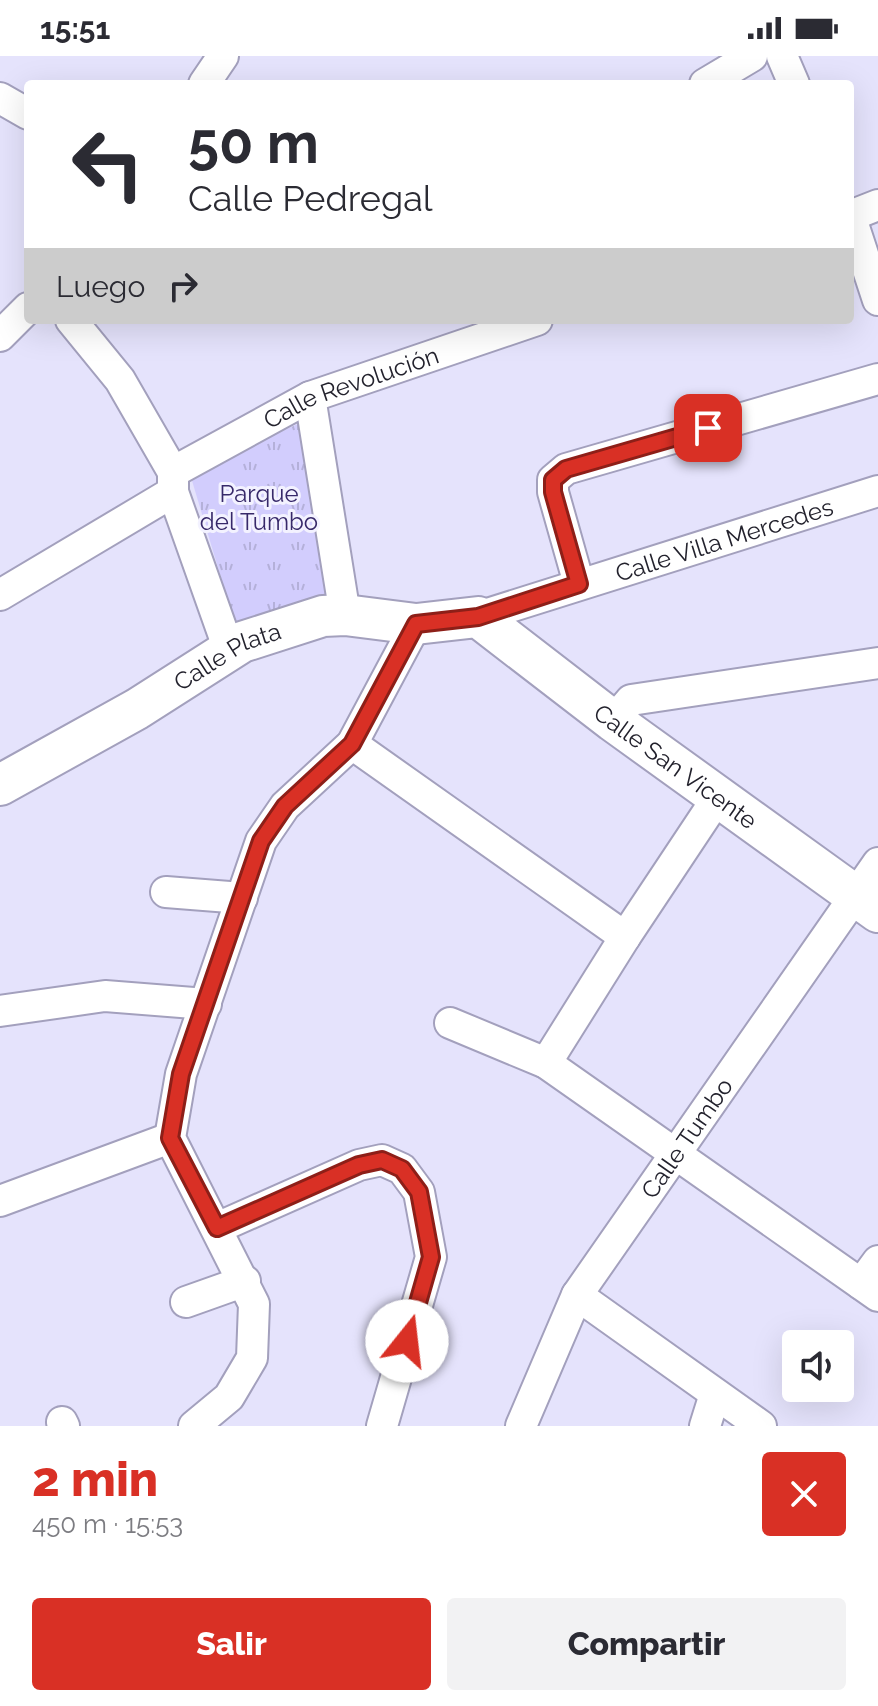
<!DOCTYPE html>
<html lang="es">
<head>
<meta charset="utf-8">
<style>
	:root { --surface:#fff; --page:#f2f2f3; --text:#2b2b33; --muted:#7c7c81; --accent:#d93025 }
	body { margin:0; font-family:Raleway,sans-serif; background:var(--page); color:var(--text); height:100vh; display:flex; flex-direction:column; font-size:30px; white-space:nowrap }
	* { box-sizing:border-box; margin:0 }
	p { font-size:26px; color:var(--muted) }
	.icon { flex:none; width:44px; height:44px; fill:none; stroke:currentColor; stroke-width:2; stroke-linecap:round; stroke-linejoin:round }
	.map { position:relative; height:1370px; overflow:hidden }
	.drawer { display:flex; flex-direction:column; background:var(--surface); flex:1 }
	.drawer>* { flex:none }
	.top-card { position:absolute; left:24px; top:24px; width:830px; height:244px; border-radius:8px; box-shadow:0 8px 32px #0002; background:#fff; color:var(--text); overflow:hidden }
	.buttons { position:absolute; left:782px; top:1274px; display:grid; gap:16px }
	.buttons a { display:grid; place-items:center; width:72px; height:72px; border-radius:8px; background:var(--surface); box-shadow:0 8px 32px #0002; font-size:40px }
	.pin { position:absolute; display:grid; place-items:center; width:68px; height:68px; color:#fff; margin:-34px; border-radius:16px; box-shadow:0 4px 12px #0006 }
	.me { position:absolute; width:88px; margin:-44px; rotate:16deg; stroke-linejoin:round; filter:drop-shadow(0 0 6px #0008) }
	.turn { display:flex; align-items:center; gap:28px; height:168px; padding:0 32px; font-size:36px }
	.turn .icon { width:104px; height:104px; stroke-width:2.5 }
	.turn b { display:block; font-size:56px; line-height:68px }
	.then { display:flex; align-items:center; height:76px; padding:0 32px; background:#0003; gap:16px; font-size:30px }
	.round { display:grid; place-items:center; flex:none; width:84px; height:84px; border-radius:8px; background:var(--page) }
	.summary { display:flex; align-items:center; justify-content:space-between; height:136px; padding:0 32px }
	h1 { font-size:48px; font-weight:800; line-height:60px; color:var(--accent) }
	.cta { display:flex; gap:16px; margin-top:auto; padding:16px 32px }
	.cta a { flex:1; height:92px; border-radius:8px; background:var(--accent); color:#fff; font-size:32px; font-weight:800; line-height:92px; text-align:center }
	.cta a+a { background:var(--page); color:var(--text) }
	.status { display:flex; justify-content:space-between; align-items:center; height:56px; padding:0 40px; background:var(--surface); direction:ltr }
	.status svg { height:22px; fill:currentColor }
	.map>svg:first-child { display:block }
	.park { fill:url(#park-tufts) }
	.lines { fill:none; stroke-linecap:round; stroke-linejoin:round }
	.minor-casing { stroke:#a3a0bd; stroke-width:34 }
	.major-casing { stroke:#a3a0bd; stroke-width:44 }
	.minor { stroke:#fff; stroke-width:30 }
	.major { stroke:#fff; stroke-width:40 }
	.route-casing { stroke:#8d1f18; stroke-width:20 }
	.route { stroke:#d93025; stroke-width:14 }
	.labels { text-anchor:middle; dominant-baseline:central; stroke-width:6; stroke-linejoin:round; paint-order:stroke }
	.street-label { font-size:24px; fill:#23222d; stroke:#f3f2ff }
	.park-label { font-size:24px; fill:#37296a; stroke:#f3f2ff }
</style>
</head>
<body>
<div class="status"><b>15:51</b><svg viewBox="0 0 49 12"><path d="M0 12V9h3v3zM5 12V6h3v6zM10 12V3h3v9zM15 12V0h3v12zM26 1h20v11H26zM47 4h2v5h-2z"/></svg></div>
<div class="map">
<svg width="878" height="1370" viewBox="0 0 878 1370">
	<defs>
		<pattern id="park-tufts" width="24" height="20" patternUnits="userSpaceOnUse" patternTransform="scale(2)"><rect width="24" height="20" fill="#d2cdfd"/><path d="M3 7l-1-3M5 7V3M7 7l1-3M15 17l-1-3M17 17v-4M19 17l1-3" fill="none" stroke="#b4b0d9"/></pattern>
	</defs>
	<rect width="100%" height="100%" fill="#e5e3fc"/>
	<path class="park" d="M302,366L335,549L239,582L190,418Z"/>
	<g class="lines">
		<g class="minor-casing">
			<g id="minor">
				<path d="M782,0L794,28"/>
				<path d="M204,28L223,0"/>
				<path d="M705,28L752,0"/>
				<path d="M0,42L28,58"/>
				<path d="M850,159L878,244"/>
				<path d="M850,160L878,149"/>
				<path d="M71,264L120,324L173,416V436L229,594"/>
				<path d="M0,280L28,252"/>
				<path d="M310,341L345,559"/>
				<path id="s1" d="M173,416L310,341L537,264"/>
				<path d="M579,528L553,436V424L566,413L878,323"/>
				<path d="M0,539L173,436"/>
				<path id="s2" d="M478,561L878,435"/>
				<path d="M613,665L631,644L878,607"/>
				<path d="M352,688L625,881"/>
				<path d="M166,836L242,842"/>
				<path d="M0,955L105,940L206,948"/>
				<path d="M450,967L546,1007L878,1240"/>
				<path d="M546,1007L625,881L718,741"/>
				<path d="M0,1145L170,1082"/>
				<path d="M217,1172L359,1109L382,1104L402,1113L419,1136L431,1201L382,1370"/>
				<path d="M861,1228L878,1205"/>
				<path d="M577,1239L761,1370"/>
				<path d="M186,1246L245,1225"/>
				<path d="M62,1366L64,1370"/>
				<path d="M194,1370L229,1341L252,1302L254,1248L170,1082L181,1018L261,785L285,750L352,688L416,568"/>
				<path id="s3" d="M521,1370L577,1239L878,807"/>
				<path d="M705,1370L715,1338"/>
			</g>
		</g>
		<g class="major-casing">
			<g id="major">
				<path id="s4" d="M0,729L137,653L242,586L323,560L345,559L416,568L478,561L613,665L878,856"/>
			</g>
		</g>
		<use href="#minor" class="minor"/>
		<use href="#major" class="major"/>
	</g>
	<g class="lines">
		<g class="route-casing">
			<path id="route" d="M407,1285L431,1201L419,1136L402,1113L382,1104L359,1109L217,1172L170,1082L181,1018L261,785L285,750L352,688L416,568L478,561L579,528L553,436V424L566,413L708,372"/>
		</g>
		<use href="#route" class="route"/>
	</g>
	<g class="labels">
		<g class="street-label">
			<text stroke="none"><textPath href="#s1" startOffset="198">Calle Revolución</textPath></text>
			<text stroke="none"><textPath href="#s2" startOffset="258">Calle Villa Mercedes</textPath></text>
			<text stroke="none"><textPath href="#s4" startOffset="262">Calle Plata</textPath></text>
			<text stroke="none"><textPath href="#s4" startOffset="770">Calle San Vicente</textPath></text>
			<text stroke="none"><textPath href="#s3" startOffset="334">Calle Tumbo</textPath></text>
		</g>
		<g class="park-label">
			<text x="259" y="437">Parque<tspan x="259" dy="28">del Tumbo</tspan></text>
		</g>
	</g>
</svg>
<div class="buttons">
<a><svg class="icon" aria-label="sound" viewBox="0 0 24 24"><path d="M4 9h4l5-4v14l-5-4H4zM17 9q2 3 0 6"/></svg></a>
</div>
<div class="pin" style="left:708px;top:372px;background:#d93025"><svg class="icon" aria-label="arrive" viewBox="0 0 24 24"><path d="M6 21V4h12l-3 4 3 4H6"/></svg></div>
<svg class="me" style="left:407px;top:1285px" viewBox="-20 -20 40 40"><circle r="19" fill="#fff"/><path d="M0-13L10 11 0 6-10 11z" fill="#d93025"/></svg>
<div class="top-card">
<div class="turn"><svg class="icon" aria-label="left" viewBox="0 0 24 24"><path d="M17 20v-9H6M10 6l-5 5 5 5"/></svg><div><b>50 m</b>Calle Pedregal</div></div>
<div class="then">Luego<svg class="icon" aria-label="right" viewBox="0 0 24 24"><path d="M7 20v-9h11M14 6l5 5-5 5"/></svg></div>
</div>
</div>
<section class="drawer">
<div class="summary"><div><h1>2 min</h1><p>450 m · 15:53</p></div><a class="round" style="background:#d93025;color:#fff"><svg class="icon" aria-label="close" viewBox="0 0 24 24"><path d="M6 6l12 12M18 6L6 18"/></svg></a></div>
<div class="cta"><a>Salir</a><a>Compartir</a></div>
</section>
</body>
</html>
